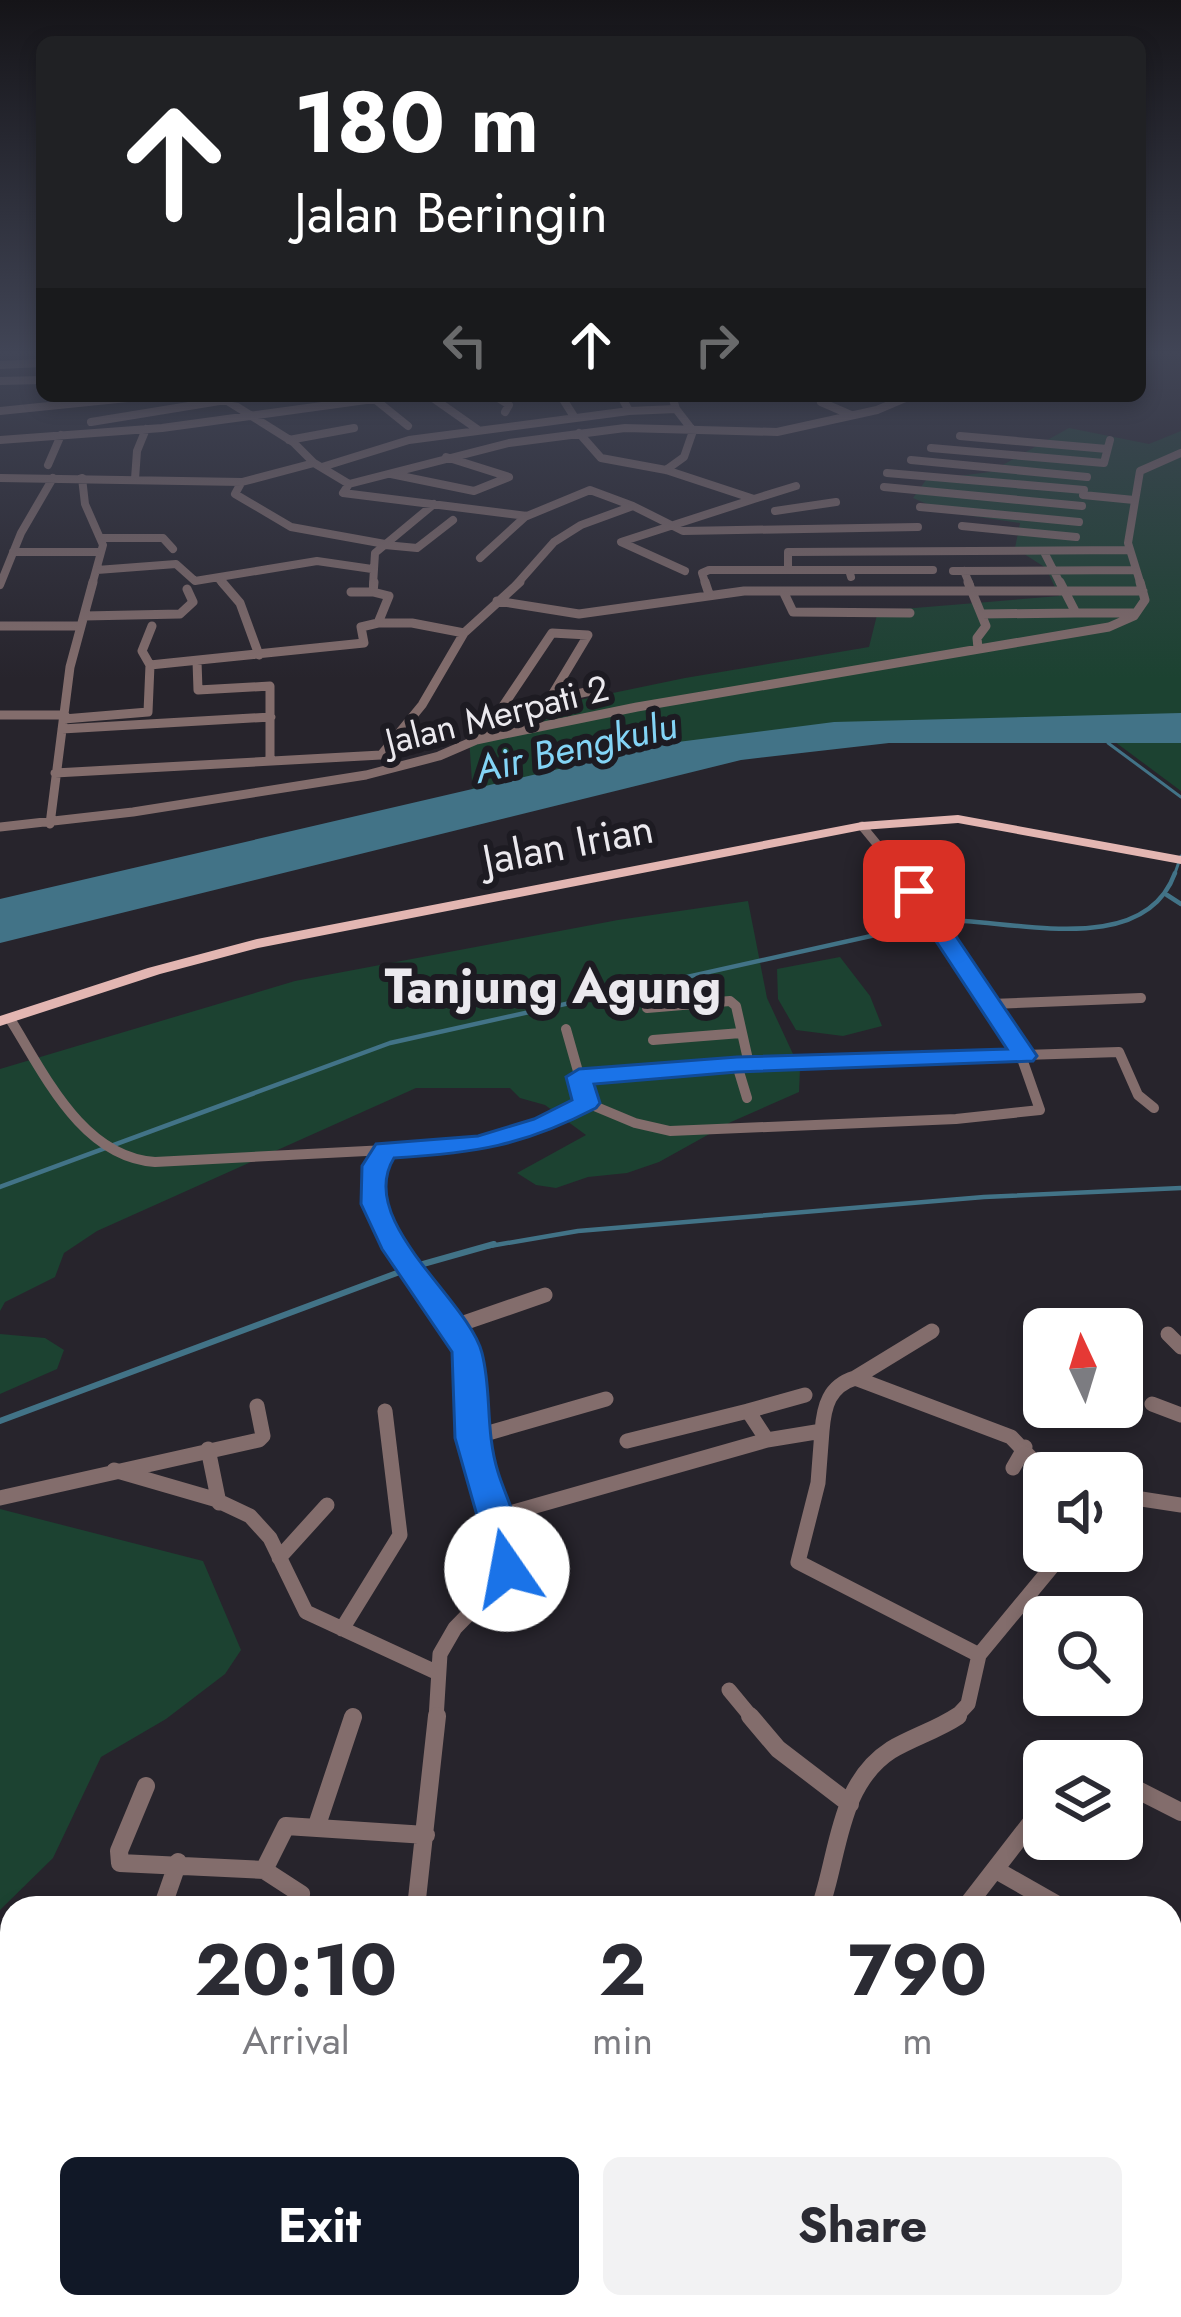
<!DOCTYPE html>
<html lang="en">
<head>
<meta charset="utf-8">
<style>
	:root { --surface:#fff; --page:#f2f2f3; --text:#2b2b33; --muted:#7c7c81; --accent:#111827 }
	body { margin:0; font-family:Jost,sans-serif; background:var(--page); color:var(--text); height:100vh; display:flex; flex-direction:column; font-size:45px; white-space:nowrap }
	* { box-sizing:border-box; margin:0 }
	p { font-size:39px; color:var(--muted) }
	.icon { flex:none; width:66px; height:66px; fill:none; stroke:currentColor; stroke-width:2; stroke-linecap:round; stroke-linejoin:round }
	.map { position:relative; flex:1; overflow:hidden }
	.panel { position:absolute; left:0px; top:1896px; width:1182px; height:423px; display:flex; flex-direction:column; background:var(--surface); border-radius:36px 36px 0 0; box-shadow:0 6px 18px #0003 }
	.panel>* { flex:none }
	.top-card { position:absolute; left:36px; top:36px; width:1110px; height:366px; border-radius:18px; box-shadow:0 6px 18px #0003; background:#202124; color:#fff; overflow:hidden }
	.needle { width:78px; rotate:356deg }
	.controls { position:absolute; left:1023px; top:1308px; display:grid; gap:24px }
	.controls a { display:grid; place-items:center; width:120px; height:120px; border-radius:18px; background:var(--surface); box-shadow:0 6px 18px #0003; font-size:60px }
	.pin { position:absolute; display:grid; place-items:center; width:102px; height:102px; color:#fff; margin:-51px; border-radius:24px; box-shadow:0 6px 18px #0006 }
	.me { position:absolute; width:132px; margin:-66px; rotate:348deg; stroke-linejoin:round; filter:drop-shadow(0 0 9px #0008) }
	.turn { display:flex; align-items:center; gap:42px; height:252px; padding:0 60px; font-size:54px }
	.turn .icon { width:156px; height:156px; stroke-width:2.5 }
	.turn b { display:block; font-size:84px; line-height:102px }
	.lanes { display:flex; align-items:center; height:114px; padding:0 60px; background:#0003; justify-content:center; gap:60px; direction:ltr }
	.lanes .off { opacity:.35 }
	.eta { display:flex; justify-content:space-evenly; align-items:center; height:204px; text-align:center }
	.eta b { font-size:72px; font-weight:700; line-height:84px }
	.cta { display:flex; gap:24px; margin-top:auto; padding:24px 60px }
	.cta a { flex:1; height:138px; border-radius:18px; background:var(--accent); color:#fff; font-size:48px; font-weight:700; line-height:138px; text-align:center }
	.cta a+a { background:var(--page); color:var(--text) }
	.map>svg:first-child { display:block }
	.green { fill:#1c4231 }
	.water { fill:#427387 }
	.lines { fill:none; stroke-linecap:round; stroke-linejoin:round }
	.stream-far2 { stroke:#427387; stroke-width:3 }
	.stream-far1 { stroke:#427387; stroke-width:4.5 }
	.stream { stroke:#427387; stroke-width:6 }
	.street-far4 { stroke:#836d6c; stroke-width:8 }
	.street-far3 { stroke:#836d6c; stroke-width:9 }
	.street-far2 { stroke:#836d6c; stroke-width:10 }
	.street-far1 { stroke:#836d6c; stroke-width:15 }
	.street { stroke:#836d6c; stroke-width:18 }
	.primary { fill:#e3b6b2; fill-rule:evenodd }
	.route { fill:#1a73e8; stroke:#114b97; stroke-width:3 }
	.labels { text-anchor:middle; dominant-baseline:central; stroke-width:12; stroke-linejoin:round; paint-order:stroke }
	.far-street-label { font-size:36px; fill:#ebe9ee; stroke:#1d1b22 }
	.far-water-label { font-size:39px; font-style:italic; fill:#83d4f6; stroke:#1d1b22 }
	.street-label { font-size:42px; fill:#ebe9ee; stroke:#1d1b22 }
	.quarter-label { font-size:48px; font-weight:bold; fill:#ebe9ee; stroke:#1d1b22 }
</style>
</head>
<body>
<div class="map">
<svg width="1181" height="2317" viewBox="0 0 1181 2317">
	<rect width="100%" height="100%" fill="#27242c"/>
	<path class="green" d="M1069,428L1149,444L1181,431V791L1107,736L1047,718L473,796L468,723L685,678L869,647L878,611L1059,596L1046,568L1015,548L1020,523L946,512L913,498L926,480L990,472Z
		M748,901L767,998L800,1069L799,1092L731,1122L659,1162L627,1173L588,1177L556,1188L536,1185L517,1173L586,1135L545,1105L520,1098L510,1088H416L97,1231L64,1253L55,1277L5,1302L0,1311V1069L295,981L618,920Z
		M840,957L870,996L882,1026L843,1036L796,1030L778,999L777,969Z
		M0,1334L45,1338L64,1350L57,1369L0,1394Z
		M0,1509L203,1561L241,1650L225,1674L166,1719L101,1757L53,1858L0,1910Z"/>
	<path class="water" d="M1181,713V743H889L741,760L0,943V899L670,743L834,722Z"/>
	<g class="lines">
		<path class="stream-far2" d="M1108,743L1181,797
			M1174,876L1181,856"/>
		<path class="stream-far1" d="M1167,895L1181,904
			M0,1187L390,1043L943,920C1013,920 1144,959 1175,873
			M484,1247L578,1231L984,1197L1181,1188"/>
		<path class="stream" d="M416,1266L494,1244
			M0,1421L405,1270"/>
		<path class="street-far4" d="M0,365L42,363
			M0,381L42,380
			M430,396L477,429
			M495,396L509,405L505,412
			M561,396L573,415
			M677,396H692
			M372,397L408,426
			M226,400L293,442L314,463
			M821,402L851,415
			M0,411L147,396
			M629,411L676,409L672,396
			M91,422L250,396
			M579,433L601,458L666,470L754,499L621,542L685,571
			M960,436L1107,449
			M0,440L162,428L395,396
			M289,440L354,428
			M931,448L1104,463L1110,440
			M911,460L1087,477
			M48,465L61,435
			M322,467L409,440L629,411L621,396
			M666,470L684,457L693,431L676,409
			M887,473L1084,490
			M391,474L474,491L509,477L446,457
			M0,478L242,482L314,463L349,484L509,443L625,428L777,432L877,410L910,396
			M82,478L85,504L103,545L92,585
			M135,479L137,451L146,429
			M241,483L235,494L291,527L385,544
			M349,484L343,493L527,516L590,490L633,506
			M884,487L1082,506
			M1083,495L1134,500
			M754,499L796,486
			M920,507L1079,522
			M775,511L836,502
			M962,526L1076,537
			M101,538H163L173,549
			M385,545L417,548L453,520
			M13,552H101
			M1044,552L1061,585
			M480,558L526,516
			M97,570L176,564L195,581L317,561L372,569
			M788,570V552L1129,550
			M953,571L1135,570
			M964,571L970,585
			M851,577L849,570H933
			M218,578L224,585
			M0,585L21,533L53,478
			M373,585L375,553L434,504
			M516,585L554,542L581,525L633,506L683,531L918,527
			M706,585L702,573L709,570H849
			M1141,585L1128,543L1140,471L1181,453"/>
		<path class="street-far3" d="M222,582L240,603L259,655
			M705,582L709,594
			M968,582L986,626L977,638L978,648
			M783,591L793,612L910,613
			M351,592H373
			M497,601L579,614L744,591H1143
			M1076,613H1134
			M981,614L1076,613L1060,582
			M84,616L180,614L193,602L187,589
			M378,623H412L464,633
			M0,626H80
			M197,661L198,690L270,686V760
			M150,665L364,643L361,627L378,623L389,596L373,592L374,582
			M497,711L605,688
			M0,715H65
			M64,719L148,712L150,665L142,651L152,626
			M62,729L271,717
			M481,739L552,633L588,635L549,700
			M55,773L381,755L422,705L464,633L520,582
			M50,824L70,667L93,582
			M862,826L903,876
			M0,827L133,812L366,775L439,756L476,740L637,707L1109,627L1134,616L1145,600L1140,582"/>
		<path class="street-far2" d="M991,1004L1141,998
			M647,1008L730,1001L736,1006L749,1064
			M10,1019C45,1075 82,1157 155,1162L386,1150
			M566,1029L587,1103
			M653,1040L741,1033
			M737,1065L747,1098
			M579,1077L749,1064L1119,1052L1138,1095L1154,1108
			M396,1247C378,1211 365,1187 386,1150L508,1138L587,1103L635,1123L670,1131L956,1119L1040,1110L1013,1033L960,965L901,873"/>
		<path class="street-far1" d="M395,1244L467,1351L471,1438L508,1558L500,1582L455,1628L440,1654L436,1719
			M452,1327L545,1295
			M1168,1334L1181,1347
			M855,1378L932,1331
			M1152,1404L1181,1415
			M748,1411L805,1395
			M822,1431C824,1406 829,1386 855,1378L1011,1437L1045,1473
			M471,1438L606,1399
			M627,1441L748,1411L767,1440
			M208,1449L219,1503
			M1013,1468L1025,1447
			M114,1470L214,1499L250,1516L270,1538L306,1612L438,1673
			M1122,1496L1181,1505
			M0,1498L259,1440L263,1436L257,1406
			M496,1517L767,1440L822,1431L818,1483L798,1562L979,1655L1065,1551
			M279,1558L327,1505
			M342,1629L400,1535L385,1411
			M729,1690L753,1719
			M954,1719L968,1704L979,1655"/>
		<path class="street" d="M750,1716L778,1749L850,1804
			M1122,1782L1181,1812
			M146,1786L119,1851L120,1863L264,1870L301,1894L297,1908
			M316,1828L353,1717
			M264,1870L286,1826L426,1835
			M996,1870L1063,1908
			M162,1908L178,1862
			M416,1908L437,1716
			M820,1908C839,1854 838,1784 891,1750C913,1737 937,1730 958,1716
			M965,1908L1044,1806
			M1170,1966L1181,1946
			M1170,1998L1181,2006
			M1170,2186L1181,2190
			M0,2225L12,2228
			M875,2307L888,2317
			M0,2313L26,2317
			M79,2317L82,2307
			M206,2317L209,2307
			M344,2317L345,2307
			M567,2317L575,2307"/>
		<path class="primary" d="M958,815L1181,856V864L958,823L862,830L258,948L160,974L0,1026V1016L148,968L257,939L862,822Z"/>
	</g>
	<linearGradient id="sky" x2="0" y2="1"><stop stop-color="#151418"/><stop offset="0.52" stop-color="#414556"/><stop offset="1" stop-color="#414556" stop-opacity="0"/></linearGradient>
	<rect width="1181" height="679" fill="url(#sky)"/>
	<path class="route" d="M914,884L922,886L1037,1056L1033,1061L737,1072L594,1084L600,1103L596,1108C523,1146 475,1153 394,1158C355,1221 468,1299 482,1353C492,1391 485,1430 498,1472C507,1502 534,1550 519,1579L507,1583L495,1579L455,1438L452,1352L382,1249L361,1204L362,1166L376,1144L478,1136L534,1119L572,1100L566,1077L579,1069L737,1057L1007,1049L903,891Z"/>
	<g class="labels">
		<g class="far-street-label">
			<text transform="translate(497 714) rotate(-14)">Jalan Merpati 2</text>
		</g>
		<g class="far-water-label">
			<text transform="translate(576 747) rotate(-13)">Air Bengkulu</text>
		</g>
		<g class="street-label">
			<text transform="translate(568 844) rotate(-11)">Jalan Irian</text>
		</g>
		<g class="quarter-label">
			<text x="553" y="986">Tanjung Agung</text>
		</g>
	</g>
</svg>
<div class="controls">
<a><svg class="needle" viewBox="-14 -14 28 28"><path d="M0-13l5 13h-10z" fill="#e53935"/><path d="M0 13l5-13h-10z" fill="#7c7c81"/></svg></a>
<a><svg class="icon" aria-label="sound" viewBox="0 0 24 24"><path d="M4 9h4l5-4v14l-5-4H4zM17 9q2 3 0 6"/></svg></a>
<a><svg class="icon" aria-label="search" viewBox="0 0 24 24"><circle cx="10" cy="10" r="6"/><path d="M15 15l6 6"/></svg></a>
<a><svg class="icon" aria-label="layers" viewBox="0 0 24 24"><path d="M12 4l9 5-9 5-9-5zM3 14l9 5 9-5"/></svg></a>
</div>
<div class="pin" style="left:914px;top:891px;background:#d93025"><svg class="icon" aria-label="arrive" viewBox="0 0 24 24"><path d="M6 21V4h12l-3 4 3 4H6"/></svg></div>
<svg class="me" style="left:507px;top:1569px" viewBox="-20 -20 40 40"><circle r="19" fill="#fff"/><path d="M0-13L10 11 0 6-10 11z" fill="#1a73e8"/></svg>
<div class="top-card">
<div class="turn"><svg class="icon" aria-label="ahead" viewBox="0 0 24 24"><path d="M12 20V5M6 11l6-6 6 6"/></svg><div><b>180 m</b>Jalan Beringin</div></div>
<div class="lanes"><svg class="icon off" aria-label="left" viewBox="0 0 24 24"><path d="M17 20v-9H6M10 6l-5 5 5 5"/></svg><svg class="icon" aria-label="ahead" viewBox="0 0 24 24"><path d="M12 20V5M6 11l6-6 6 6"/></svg><svg class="icon off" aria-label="right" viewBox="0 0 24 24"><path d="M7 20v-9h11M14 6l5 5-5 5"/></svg></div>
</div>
<section class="panel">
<div class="eta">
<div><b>20:10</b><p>Arrival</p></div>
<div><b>2</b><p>min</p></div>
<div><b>790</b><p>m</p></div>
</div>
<div class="cta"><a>Exit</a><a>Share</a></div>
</section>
</div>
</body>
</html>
